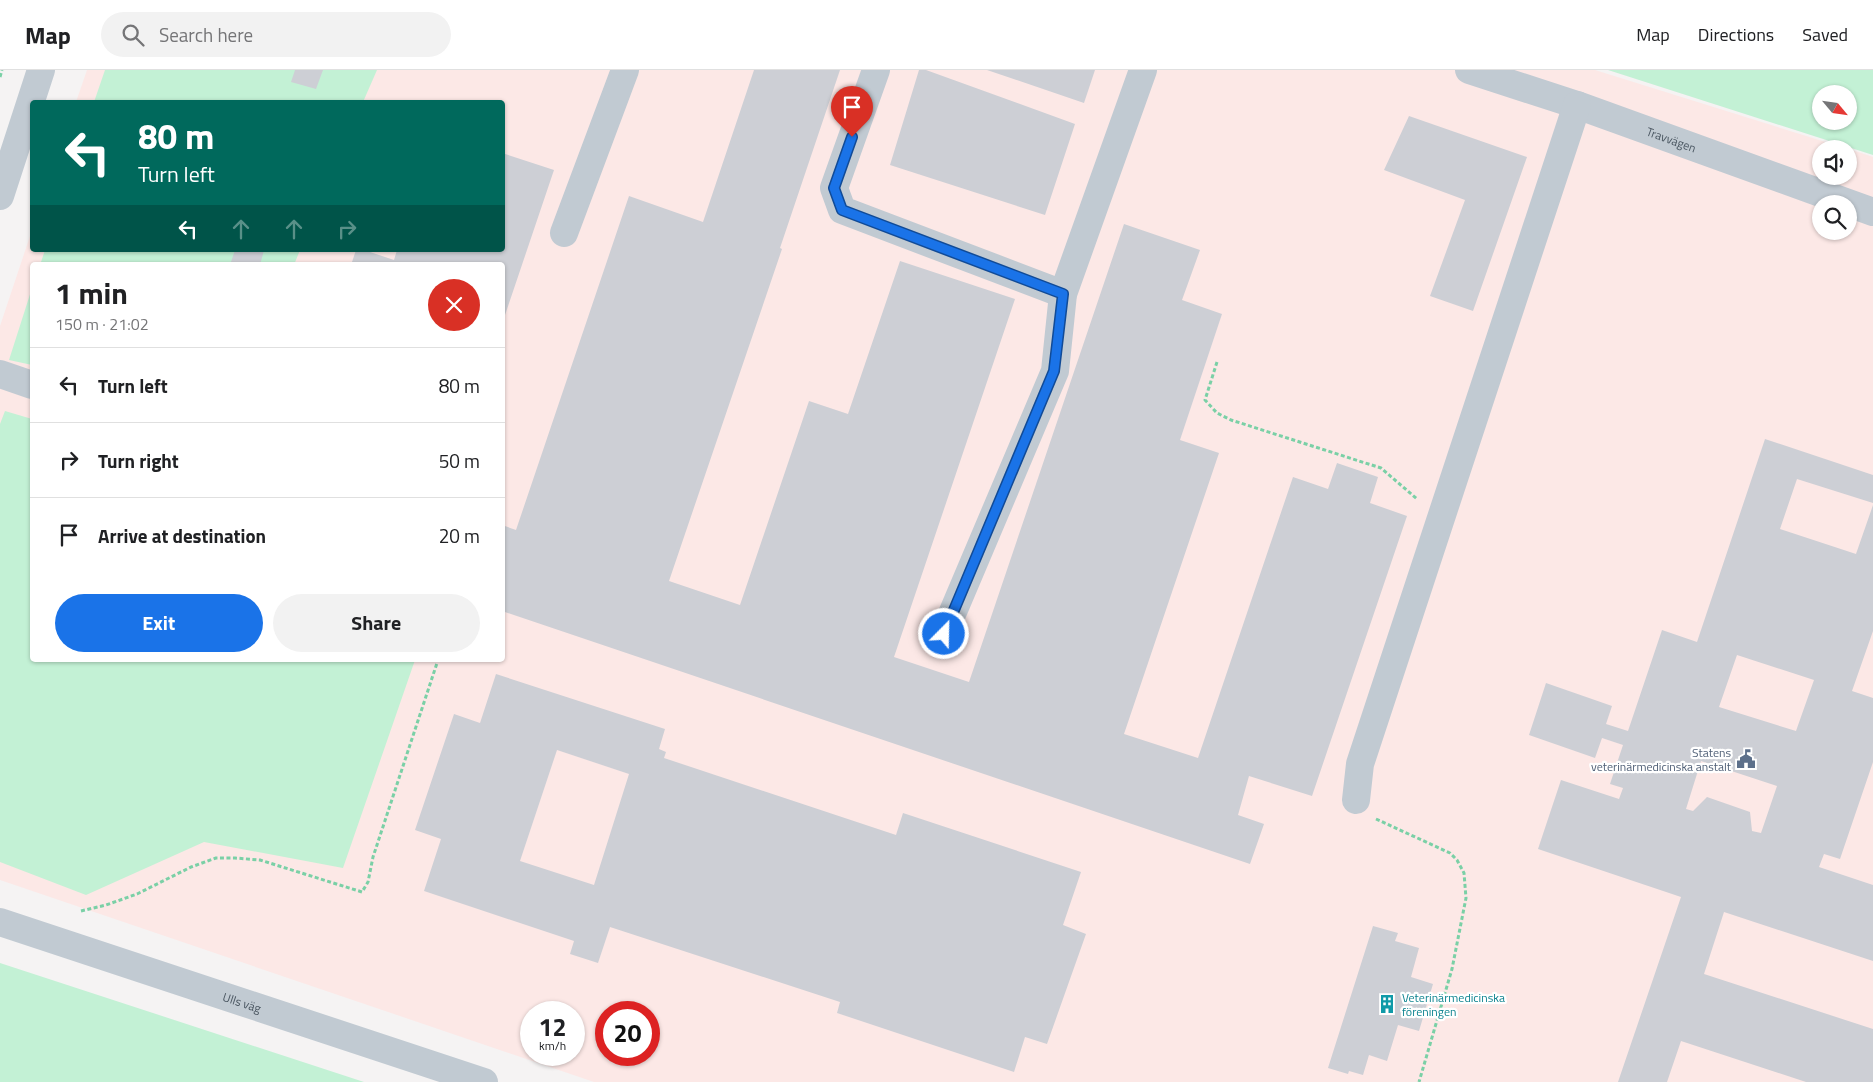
<!DOCTYPE html>
<html lang="en">
<head>
<meta charset="utf-8">
<style>
	:root { --surface:#fff; --page:#f2f2f2; --text:#202124; --muted:#757577; --line:#e0e0e0; --accent:#1a73e8 }
	body { margin:0; font-family:"Titillium Web",sans-serif; background:var(--page); color:var(--text); height:100vh; display:flex; flex-direction:column; font-size:19px; white-space:nowrap }
	* { box-sizing:border-box; margin:0 }
	p { font-size:16px; color:var(--muted) }
	.icon { flex:none; width:28px; height:28px; fill:none; stroke:currentColor; stroke-width:2; stroke-linecap:round; stroke-linejoin:round }
	.map { position:relative; flex:1; overflow:hidden }
	.details { position:absolute; left:30px; top:192px; width:475px; height:400px; display:flex; flex-direction:column; background:var(--surface); border-radius:5px; box-shadow:0 1px 4px #0004 }
	.details>* { flex:none }
	.top-card { position:absolute; left:30px; top:30px; width:475px; height:152px; border-radius:5px; box-shadow:0 1px 4px #0004; background:#00695c; color:#fff; overflow:hidden }
	.needle { width:32px; rotate:119deg }
	.buttons { position:absolute; left:1812px; top:15px; display:grid; gap:10px }
	.buttons a { display:grid; place-items:center; width:45px; height:45px; border-radius:50%; background:var(--surface); box-shadow:0 1px 4px #0004; font-size:25px }
	.speed { position:absolute; left:520px; top:931px; display:flex; gap:10px; font-size:25px; font-weight:700; text-align:center }
	.speed>* { display:grid; place-content:center; width:65px; height:65px; border-radius:50%; background:var(--surface); box-shadow:0 1px 4px #0004; line-height:1 }
	.speed small { font-size:12px; font-weight:400 }
	.speed .limit { border:8px solid #d22; background:#fff; color:#111 }
	.pin { position:absolute; display:grid; place-items:center; width:42px; height:42px; color:#fff; margin:-51px -21px; border-radius:50% 50% 50% 0; rotate:-45deg; box-shadow:0 0 5px #0007 }
	.pin .icon { rotate:45deg }
	.me { position:absolute; width:55px; margin:-28px; rotate:23deg; stroke-linejoin:round; filter:drop-shadow(0 0 4px #0008) }
	.turn { display:flex; align-items:center; gap:18px; height:105px; padding:0 25px; font-size:22px }
	.turn .icon { width:65px; height:65px; stroke-width:2.5 }
	.turn b { display:block; font-size:35px; line-height:42px }
	.lanes { display:flex; align-items:center; height:48px; padding:0 25px; background:#0003; justify-content:center; gap:25px; direction:ltr }
	.lanes .off { opacity:.35 }
	.round { display:grid; place-items:center; flex:none; width:52px; height:52px; border-radius:26px; background:var(--page) }
	.summary { display:flex; align-items:center; justify-content:space-between; height:85px; padding:0 25px }
	h1 { font-size:30px; font-weight:700; line-height:38px }
	.button { display:flex; gap:10px; margin-top:auto; padding:10px 25px }
	.button a { flex:1; height:58px; border-radius:30px; background:var(--accent); color:#fff; font-size:20px; font-weight:700; line-height:58px; text-align:center }
	.button a+a { background:var(--page); color:var(--text) }
	ul { padding:0; list-style:none }
	li { display:flex; align-items:center; gap:15px; height:75px; padding:0 25px; border-top:1px solid var(--line) }
	li div { flex:1 }
	li b { display:block; font-size:19px }
	li em { font-style:normal }
	header { display:flex; align-items:center; gap:30px; box-sizing:border-box; height:70px; padding:0 25px; background:var(--surface); border-bottom:1px solid var(--line) }
	header strong { font-size:24px }
	nav { display:flex; gap:28px; margin-inline-start:auto; font-size:18px }
	.search { width:350px; height:45px; background:var(--page); display:flex; align-items:center; gap:12px; box-sizing:border-box; padding:0 18px; border-radius:28px; color:var(--muted); font-size:19px }
	.map>svg:first-child { display:block }
	.medical { fill:#fce8e6; fill-rule:evenodd }
	.green { fill:#c3f1d5; fill-rule:evenodd }
	.building { fill:#cdcfd5; fill-rule:evenodd }
	.lines { fill:none; stroke-linecap:round; stroke-linejoin:round }
	.path { stroke:#7ad0a6; stroke-width:3; stroke-dasharray:4 2.5; stroke-linecap:butt }
	.minor { stroke:#c1cad2; stroke-width:28 }
	.route-casing { stroke:#114b97; stroke-width:12 }
	.route { stroke:#1a73e8; stroke-width:9 }
	.labels { text-anchor:middle; dominant-baseline:central; stroke-width:4.5; stroke-linejoin:round; paint-order:stroke }
	.street-label { font-size:12px; fill:#4a5661; stroke:#fff }
	.service-label { font-size:12px; fill:#4e5e75; stroke:#fff; text-anchor:end }
	.culture-label { font-size:12px; fill:#0d838f; stroke:#fff; text-anchor:start }
</style>
</head>
<body>
<header>
<strong>Map</strong>
<div class="search"><svg class="icon" aria-label="search" viewBox="0 0 24 24"><circle cx="10" cy="10" r="6"/><path d="M15 15l6 6"/></svg>Search here</div>
<nav><a>Map</a><a>Directions</a><a>Saved</a></nav>
</header>
<div class="map">
<svg width="1873" height="1012" viewBox="0 0 1873 1012">
	<rect width="100%" height="100%" fill="#f5f3f3"/>
	<path class="medical" d="M87,0H1595L1848,79H1821V106H1849V79L1873,87V1012H594L0,810V256L32,160V180H502V32H76ZM1821,134H1849V161H1821ZM32,195H502V590H32ZM531,942H574V985H531ZM606,942H649V985H606Z"/>
	<path class="green" d="M105,0H377L363,32H94Z
		M1608,0H1873V85ZM1821,24H1849V51H1821Z
		M45,180H300L294,195H40Z
		M32,218V295L9,290Z
		M5,341L32,349V590H415L343,798L204,772L86,825L0,792V354Z
		M0,893L364,1012H0Z"/>
	<path class="building" d="M295,0H323L316,19L291,12Z
		M754,0H840L780,178L782,179L669,511L740,535L809,331L848,344L900,191L1015,229L894,587L969,612L1124,154L1200,180L1182,230L1222,244L1180,370L1219,383L1124,664L1198,688L1293,407L1328,419L1337,393L1378,407L1370,433L1407,446L1312,726L1249,706L1238,745L1264,754L1250,794L502,541V455L516,460L629,126L703,152Z
		M919,0H926L1075,54L1045,145L890,95Z
		M987,0H1095L1084,33Z
		M1409,46L1527,87L1473,241L1430,226L1465,130L1384,100Z
		M502,83L554,100L503,251L502,195H351L356,180H364L394,190L397,180H502Z
		M235,180H264L260,195H230Z
		M1765,369L1873,405V433L1797,409L1780,459L1856,484L1873,435V561L1852,621L1873,628V692L1840,789L1824,784L1819,797L1873,815V891L1724,842L1704,904L1873,959V1012H1806L1681,971L1667,1012H1618L1681,827L1538,779L1561,710L1619,729L1623,718L1610,714L1623,675L1602,668L1595,688L1529,665L1546,613L1612,636L1606,654L1628,661L1662,560L1697,572ZM1737,585L1814,610L1796,661L1719,637ZM1701,691L1777,716L1761,763L1752,761L1750,742L1707,727L1693,741L1686,739Z
		M496,604L665,659L659,679L666,682L664,688L896,765L903,743L1081,802L1063,855L1086,864L1047,974L1025,967L1014,1002L837,943L840,932L610,857L598,893L570,884L574,871L424,821L441,769L415,760L454,644L480,653ZM557,680L629,704L594,815L520,791Z
		M1373,856L1398,863L1395,871L1419,878L1411,907L1433,914L1419,961L1398,955L1387,991L1369,985L1363,1005L1349,1001L1348,1004L1328,998Z"/>
	<g class="lines">
		<path class="path" d="M0,7L2,0
			M1217,292L1205,330L1217,343L1231,350L1381,398L1417,429
			M1376,749L1450,783L1457,790L1464,803L1466,828L1452,899L1419,1012
			M81,841L106,835L137,824L191,797L216,788H235L260,790L362,822L368,812L373,787L438,590"/>
		<g class="minor">
			<path d="M876,0L834,118L842,140L1063,224"/>
			<path id="s1" d="M1469,0L1577,35L1873,142"/>
			<path d="M0,126L41,0"/>
			<path d="M564,163L625,0"/>
			<path d="M0,304L32,315"/>
			<path d="M944,563L1055,301L1063,224L1143,0"/>
			<path d="M1356,730L1360,694L1577,35"/>
			<path id="s2" d="M0,852L484,1012"/>
		</g>
	</g>
	<g class="lines">
		<g class="route-casing">
			<path id="route" d="M852,67L834,118L842,140L1063,224L1054,301L944,564"/>
		</g>
		<use href="#route" class="route"/>
	</g>
	<defs>
		<g id="civic-bare" transform="scale(1.5)"><path d="M-.6-6.5H3V-4.5H.6V-3L4-1V1h2V6H-6V1h2V-1L-.6-3ZM-1.2 2.5V6h2.4V2.5Z" fill="#5c6f8a" stroke="#fff" stroke-width="2.5" paint-order="stroke"/></g>
		<g id="building-bare" transform="scale(1.5)"><path d="M-4-6H4V6H1V3H-1V6H-4ZM-2.5-4.3h1.7v1.8h-1.7ZM.8-4.3h1.7v1.8H.8ZM-2.5-1h1.7V.8h-1.7ZM.8-1h1.7V.8H.8Z" fill="#0f9aa8" stroke="#fff" stroke-width="2.5" paint-order="stroke"/></g>
	</defs>
	<g fill-rule="evenodd">
		<use href="#civic-bare" x="1746" y="689"/>
		<use href="#building-bare" x="1387" y="934"/>
	</g>
	<g class="labels">
		<g class="street-label">
			<text stroke="none"><textPath href="#s1" startOffset="214">Travvägen</textPath></text>
			<text stroke="none"><textPath href="#s2" startOffset="255">Ulls väg</textPath></text>
		</g>
		<g class="service-label">
			<text x="1731" y="682">Statens<tspan x="1731" dy="14">veterinärmedicinska anstalt</tspan></text>
		</g>
		<g class="culture-label">
			<text x="1402" y="927">Veterinärmedicinska<tspan x="1402" dy="14">föreningen</tspan></text>
		</g>
	</g>
</svg>
<div class="buttons">
<a><svg class="needle" viewBox="-14 -14 28 28"><path d="M0-13l5 13h-10z" fill="#e53935"/><path d="M0 13l5-13h-10z" fill="#757577"/></svg></a>
<a><svg class="icon" aria-label="sound" viewBox="0 0 24 24"><path d="M4 9h4l5-4v14l-5-4H4zM17 9q2 3 0 6"/></svg></a>
<a><svg class="icon" aria-label="search" viewBox="0 0 24 24"><circle cx="10" cy="10" r="6"/><path d="M15 15l6 6"/></svg></a>
</div>
<div class="speed"><div>12<small>km/h</small></div><div class="limit">20</div></div>
<div class="pin" style="left:852px;top:67px;background:#d93025"><svg class="icon" aria-label="arrive" viewBox="0 0 24 24"><path d="M6 21V4h12l-3 4 3 4H6"/></svg></div>
<svg class="me" style="left:944px;top:564px" viewBox="-20 -20 40 40"><circle r="17" fill="#1a73e8" stroke="#fff" stroke-width="3"/><path d="M0-11L8 9 0 5-8 9z" fill="#fff"/></svg>
<div class="top-card">
<div class="turn"><svg class="icon" aria-label="left" viewBox="0 0 24 24"><path d="M17 20v-9H6M10 6l-5 5 5 5"/></svg><div><b>80 m</b>Turn left</div></div>
<div class="lanes"><svg class="icon" aria-label="left" viewBox="0 0 24 24"><path d="M17 20v-9H6M10 6l-5 5 5 5"/></svg><svg class="icon off" aria-label="ahead" viewBox="0 0 24 24"><path d="M12 20V5M6 11l6-6 6 6"/></svg><svg class="icon off" aria-label="ahead" viewBox="0 0 24 24"><path d="M12 20V5M6 11l6-6 6 6"/></svg><svg class="icon off" aria-label="right" viewBox="0 0 24 24"><path d="M7 20v-9h11M14 6l5 5-5 5"/></svg></div>
</div>
<section class="details">
<div class="summary"><div><h1>1 min</h1><p>150 m · 21:02</p></div><a class="round" style="background:#d93025;color:#fff"><svg class="icon" aria-label="close" viewBox="0 0 24 24"><path d="M6 6l12 12M18 6L6 18"/></svg></a></div>
<ul>
<li><svg class="icon" aria-label="left" viewBox="0 0 24 24"><path d="M17 20v-9H6M10 6l-5 5 5 5"/></svg><div><b>Turn left</b></div><em>80 m</em></li>
<li><svg class="icon" aria-label="right" viewBox="0 0 24 24"><path d="M7 20v-9h11M14 6l5 5-5 5"/></svg><div><b>Turn right</b></div><em>50 m</em></li>
<li><svg class="icon" aria-label="arrive" viewBox="0 0 24 24"><path d="M6 21V4h12l-3 4 3 4H6"/></svg><div><b>Arrive at destination</b></div><em>20 m</em></li>
</ul>
<div class="button"><a>Exit</a><a>Share</a></div>
</section>
</div>
</body>
</html>
